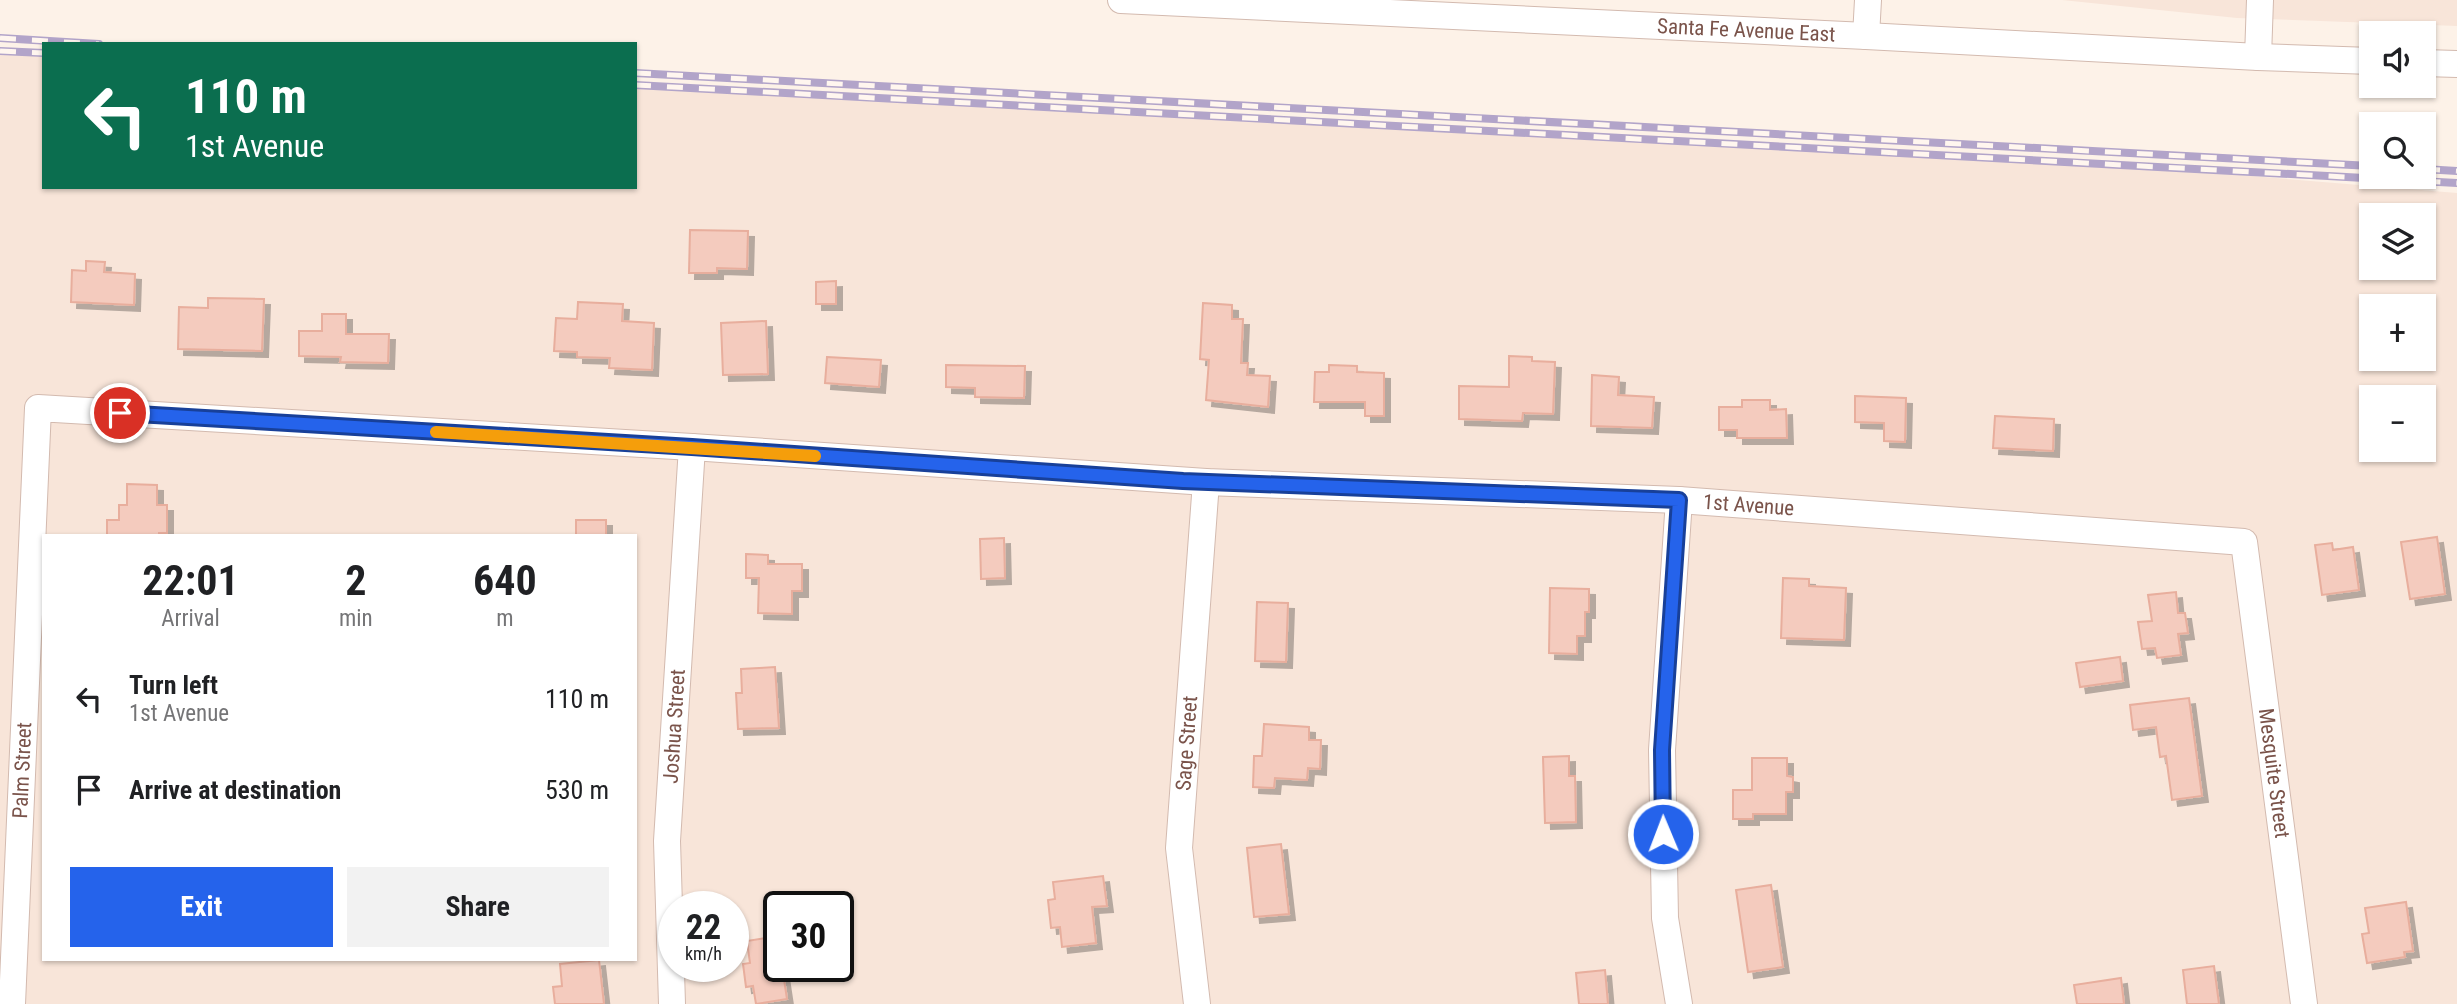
<!DOCTYPE html>
<html lang="en">
<head>
<meta charset="utf-8">
<style>
	:root { --surface:#fff; --page:#f2f2f2; --text:#202124; --muted:#757577; --accent:#2563eb }
	body { margin:0; font-family:"Roboto Condensed",sans-serif; background:var(--page); color:var(--text); height:100vh; display:flex; flex-direction:column; font-size:26px; white-space:nowrap }
	* { box-sizing:border-box; margin:0 }
	p { font-size:23px; color:var(--muted) }
	.icon { flex:none; width:38px; height:38px; fill:none; stroke:currentColor; stroke-width:2; stroke-linecap:round; stroke-linejoin:round }
	.map { position:relative; flex:1; overflow:hidden }
	.drawer { position:absolute; left:42px; top:534px; width:595px; height:427px; display:flex; flex-direction:column; background:var(--surface); border-radius:0px; box-shadow:0 2px 5px #0004 }
	.drawer>* { flex:none }
	.hud { position:absolute; left:42px; top:42px; width:595px; height:147px; border-radius:0px; box-shadow:0 2px 5px #0004; background:#0b6e4f; color:#fff; overflow:hidden }
	.tools { position:absolute; left:2359px; top:21px; display:grid; gap:14px }
	.tools a { display:grid; place-items:center; width:77px; height:77px; border-radius:0px; background:var(--surface); box-shadow:0 2px 5px #0004; font-size:35px }
	.speed { position:absolute; left:658px; top:891px; display:flex; gap:14px; font-size:35px; font-weight:700; text-align:center }
	.speed>* { display:grid; place-content:center; width:91px; height:91px; border-radius:50%; background:var(--surface); box-shadow:0 2px 5px #0004; line-height:1 }
	.speed small { font-size:18px; font-weight:400 }
	.speed .limit { border:4px solid #111; border-radius:10px; background:#fff; color:#111 }
	.pin { position:absolute; display:grid; place-items:center; width:60px; height:60px; color:#fff; margin:-30px; border:4px solid #fff; border-radius:50%; box-shadow:0 2px 7px #0007 }
	.me { position:absolute; width:77px; margin:-38px; rotate:359deg; stroke-linejoin:round; filter:drop-shadow(0 0 5px #0008) }
	.turn { display:flex; align-items:center; gap:24px; height:147px; padding:0 28px; font-size:32px }
	.turn .icon { width:91px; height:91px; stroke-width:2.5 }
	.turn b { display:block; font-size:49px; line-height:60px }
	.eta { display:flex; justify-content:space-evenly; align-items:center; height:119px; text-align:center }
	.eta b { font-size:42px; font-weight:700; line-height:49px }
	.primary-button { display:flex; gap:14px; margin-top:auto; padding:14px 28px }
	.primary-button a { flex:1; height:80px; border-radius:0px; background:var(--accent); color:#fff; font-size:28px; font-weight:700; line-height:80px; text-align:center }
	.primary-button a+a { background:var(--page); color:var(--text) }
	ul { padding:0; list-style:none }
	li { display:flex; align-items:center; gap:21px; height:91px; padding:0 28px }
	li div { flex:1 }
	li b { display:block; font-size:26px }
	li em { font-style:normal }
	.map>svg:first-child { display:block }
	.residential { fill:#f8e5d9; fill-rule:evenodd }
	.building { fill:#f4cbbe; stroke:#e8ae9d; stroke-width:2; filter:url(#shadow) }
	.lines { fill:none; stroke-linecap:round; stroke-linejoin:round }
	.minor-casing { stroke:#d3baaf; stroke-width:28 }
	.minor { stroke:#fff; stroke-width:26 }
	.rail-casing { stroke:#b2a4c9; stroke-width:8 }
	.rail { stroke:#fff6ef; stroke-width:5; stroke-dasharray:16; stroke-linecap:butt }
	.route-casing { stroke:#184099; stroke-width:18 }
	.route { stroke:#2563eb; stroke-width:12 }
	.slow { stroke:#f59e0b; stroke-width:12 }
	.labels { text-anchor:middle; dominant-baseline:central; stroke-width:5; stroke-linejoin:round; paint-order:stroke }
	.street-label { font-size:21px; fill:#7a534a; stroke:#fff6ef }
</style>
</head>
<body>
<div class="map">
<svg width="2457" height="1004" viewBox="0 0 2457 1004">
	<defs>
		<filter id="shadow"><feDropShadow dx="6" dy="6" stdDeviation="0" flood-color="#0004"/></filter>
	</defs>
	<rect width="100%" height="100%" fill="#fdf2e8"/>
	<path class="residential" d="M2062,0H2457V26L2237,18Z
		M0,51L44,53V187H635V85L2118,165L2457,193V1004H0ZM2371,215H2424V268H2371ZM2371,306H2424V359H2371ZM2371,397H2424V450H2371ZM44,536H635V959H44ZM674,906H733V966H674ZM779,906H838V966H779Z"/>
	<path class="building" d="M690,230L748,231L747,269L717,268V273H689Z
		M86,261L105,262L104,272L135,274L134,305L71,302L72,270L86,271Z
		M836,281V304H816V282Z
		M208,298L264,299L262,351L178,349L179,307L208,308Z
		M578,302L623,304L622,321L654,323L652,370L609,368L610,358L577,357V352L554,351L556,318L577,319Z
		M1203,303L1232,305V319H1243L1241,363H1248L1247,375L1270,376L1268,407L1206,400L1209,360L1200,359Z
		M322,314H346V334H389L388,363L340,362L341,357L299,356V331H322Z
		M766,321L768,374L723,375L721,323Z
		M1509,356L1532,357V361L1555,362L1553,414L1523,413L1522,421L1459,419V386L1509,387Z
		M827,357L881,360L879,387L825,383Z
		M946,365L1025,366L1024,398L975,397V388L946,387Z
		M1329,365L1357,366V372L1384,373V416H1365V402H1314L1315,372H1329Z
		M1592,375L1619,377L1618,395L1654,397L1652,428L1591,426Z
		M1855,396L1906,398L1905,442L1884,441V423L1855,422Z
		M1742,400H1770V410L1786,409L1787,438H1737V430H1719V407H1742Z
		M1995,416L2054,419L2053,451L1993,448Z
		M127,484L157,485V505H167V533H159V536H107V520H119V505H127Z
		M576,520H606V536H576Z
		M2437,537L2445,594L2410,599L2401,542Z
		M1004,538L1005,578L981,579L980,539Z
		M2332,543L2333,550L2353,547L2359,590L2322,595L2315,545Z
		M746,554L768,555V564H802V591H792V614L758,613L759,578H746Z
		M1783,578L1809,579V586L1846,588L1844,640L1781,638Z
		M1550,588L1589,589V612H1585V636H1577V654L1549,653Z
		M2176,592L2178,613H2185L2188,633L2178,634L2181,655L2157,658L2155,648L2142,649L2138,622L2152,621L2148,595Z
		M1257,602L1288,603L1286,662L1255,661Z
		M2120,657L2123,681L2080,687L2076,663Z
		M775,667L779,728L738,729L736,693H742L741,669Z
		M2189,698L2202,796L2172,800L2166,756L2160,757L2156,727L2133,730L2130,705Z
		M1264,724L1309,727V740H1321L1320,769L1308,768L1307,780L1275,778L1274,788L1253,787L1254,756H1262Z
		M1569,756V776H1575L1576,822L1545,823L1543,757Z
		M1752,758H1787V776L1793,777V792H1786V814H1753V819H1733V790H1752Z
		M1281,844L1289,914L1254,917L1247,848Z
		M1103,876L1107,906L1092,907L1096,943L1062,947L1060,927L1051,928L1048,900L1055,899L1053,882Z
		M1771,885L1783,967L1748,972L1736,890Z
		M2406,902L2413,951L2404,952L2405,957L2367,963L2362,934L2369,933L2365,908Z
		M779,936V966H782L787,999L756,1004L753,986L746,987L743,964L750,963L747,941Z
		M599,960L604,1004H555L553,987L562,986L560,964Z
		M2214,966L2219,1004H2187L2183,970Z
		M1605,970L1608,1004H1579L1576,973Z
		M2121,978L2124,1004H2077L2074,985Z"/>
	<g class="lines">
		<g class="minor-casing">
			<g id="minor">
				<path id="s1" d="M1121,0L1866,36L2258,57L2371,61"/>
				<path d="M1866,36L1868,0"/>
				<path d="M2258,57L2260,0"/>
				<path d="M2424,63L2457,64"/>
				<path id="s2" d="M12,1004L38,408L692,447L1206,482L1679,500L2244,542L2304,1004"/>
				<path id="s3" d="M672,1004L667,841L692,447"/>
				<path id="s4" d="M1197,1004L1179,848L1206,482"/>
				<path d="M1679,1004L1665,918L1662,750L1679,500"/>
			</g>
		</g>
		<use href="#minor" class="minor"/>
		<g class="rail-casing">
			<path id="rail" d="M0,38L99,44
				M0,51L44,53
				M635,73L2371,166
				M635,85L2457,183
				M2424,169L2457,171"/>
		</g>
		<use href="#rail" class="rail"/>
	</g>
	<g class="lines">
		<g class="route-casing">
			<path id="route" d="M120,413L692,447L1183,481L1679,500L1662,750L1663,834"/>
		</g>
		<use href="#route" class="route"/>
		<path class="slow" d="M436,432L815,456"/>
	</g>
	<g class="labels">
		<g class="street-label">
			<text stroke="none"><textPath href="#s1" startOffset="626">Santa Fe Avenue East</textPath></text>
			<text stroke="none"><textPath href="#s2" startOffset="2310">1st Avenue</textPath></text>
			<text stroke="none"><textPath href="#s3" startOffset="278">Joshua Street</textPath></text>
			<text stroke="none"><textPath href="#s4" startOffset="262">Sage Street</textPath></text>
			<text stroke="none"><textPath href="#s2" startOffset="234">Palm Street</textPath></text>
			<text stroke="none"><textPath href="#s2" startOffset="3040">Mesquite Street</textPath></text>
		</g>
	</g>
</svg>
<div class="tools">
<a><svg class="icon" aria-label="sound" viewBox="0 0 24 24"><path d="M4 9h4l5-4v14l-5-4H4zM17 9q2 3 0 6"/></svg></a>
<a><svg class="icon" aria-label="search" viewBox="0 0 24 24"><circle cx="10" cy="10" r="6"/><path d="M15 15l6 6"/></svg></a>
<a><svg class="icon" aria-label="layers" viewBox="0 0 24 24"><path d="M12 4l9 5-9 5-9-5zM3 14l9 5 9-5"/></svg></a>
<a>+</a>
<a>−</a>
</div>
<div class="speed"><div>22<small>km/h</small></div><div class="limit">30</div></div>
<div class="pin" style="left:120px;top:413px;background:#d93025"><svg class="icon" aria-label="arrive" viewBox="0 0 24 24"><path d="M6 21V4h12l-3 4 3 4H6"/></svg></div>
<svg class="me" style="left:1663px;top:834px" viewBox="-20 -20 40 40"><circle r="17" fill="#2563eb" stroke="#fff" stroke-width="3"/><path d="M0-11L8 9 0 5-8 9z" fill="#fff"/></svg>
<div class="hud">
<div class="turn"><svg class="icon" aria-label="left" viewBox="0 0 24 24"><path d="M17 20v-9H6M10 6l-5 5 5 5"/></svg><div><b>110 m</b>1st Avenue</div></div>
</div>
<section class="drawer">
<div class="eta">
<div><b>22:01</b><p>Arrival</p></div>
<div><b>2</b><p>min</p></div>
<div><b>640</b><p>m</p></div>
</div>
<ul>
<li><svg class="icon" aria-label="left" viewBox="0 0 24 24"><path d="M17 20v-9H6M10 6l-5 5 5 5"/></svg><div><b>Turn left</b><p>1st Avenue</p></div><em>110 m</em></li>
<li><svg class="icon" aria-label="arrive" viewBox="0 0 24 24"><path d="M6 21V4h12l-3 4 3 4H6"/></svg><div><b>Arrive at destination</b></div><em>530 m</em></li>
</ul>
<div class="primary-button"><a>Exit</a><a>Share</a></div>
</section>
</div>
</body>
</html>
